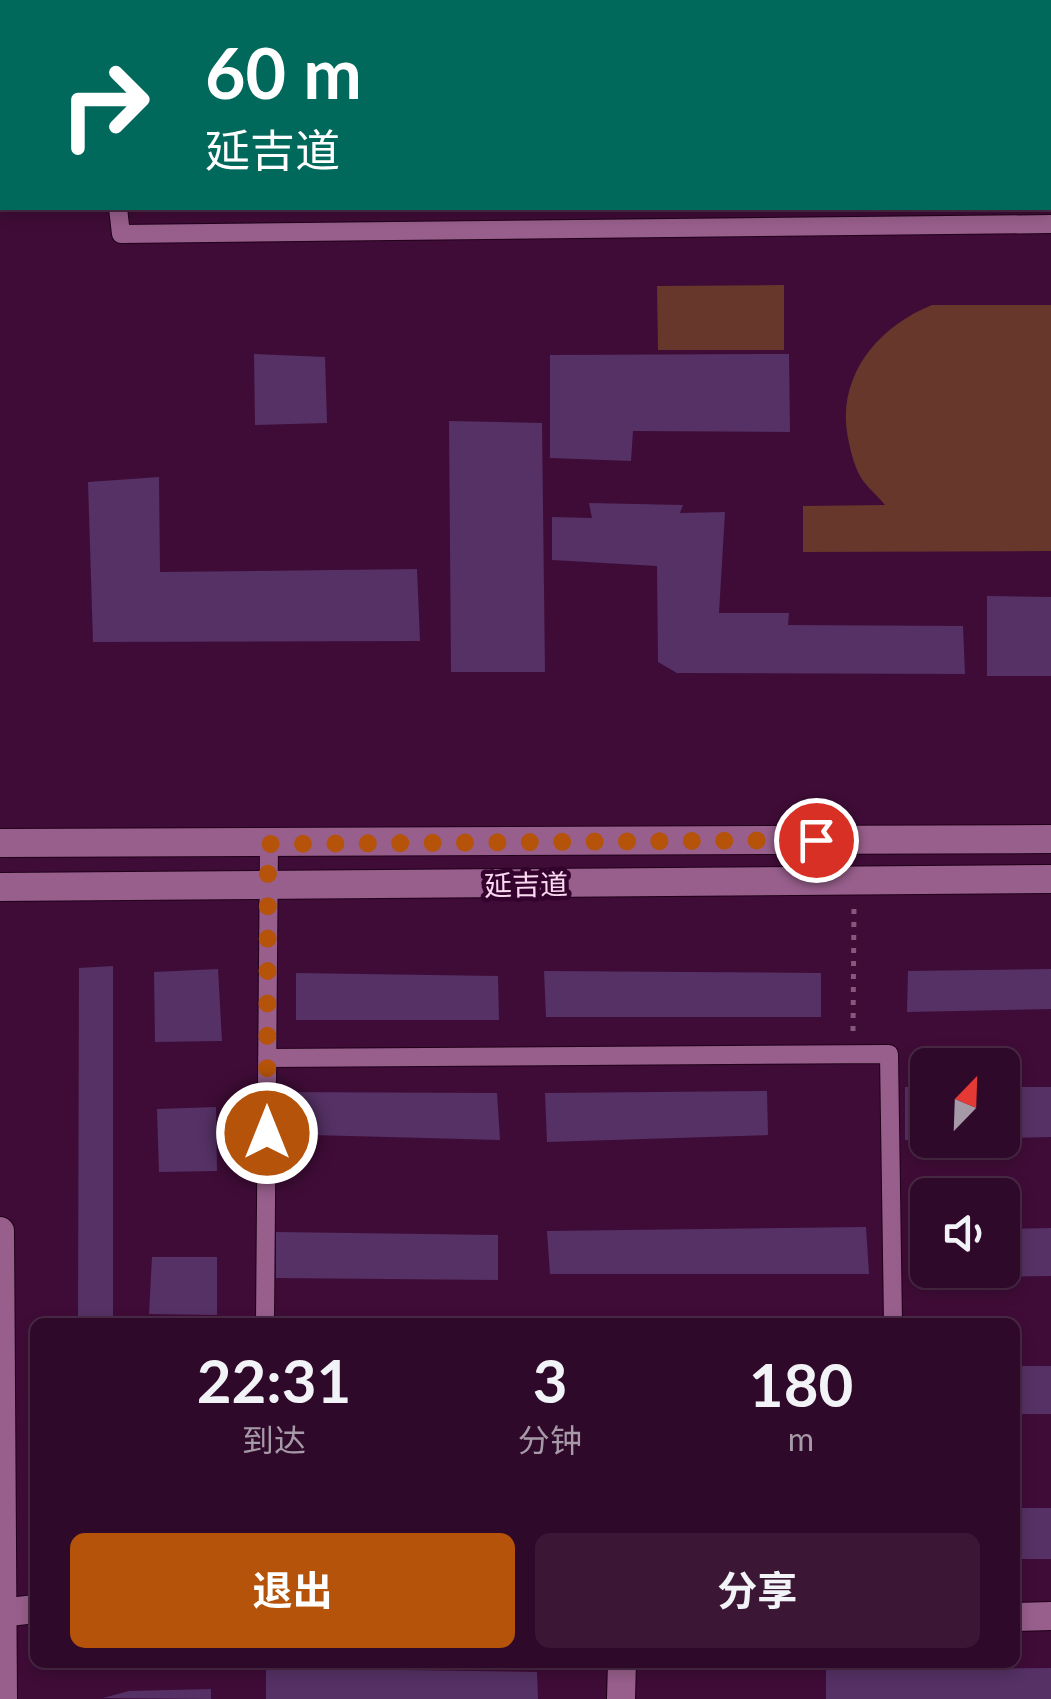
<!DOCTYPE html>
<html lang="zh">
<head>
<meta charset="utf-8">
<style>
	:root { --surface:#2f0929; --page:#3b1735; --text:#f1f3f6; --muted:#a79aa8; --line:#4a2a46; --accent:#b45309 }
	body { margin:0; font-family:Lato,"Noto Sans SC",sans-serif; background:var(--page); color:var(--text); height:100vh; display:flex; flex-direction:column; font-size:38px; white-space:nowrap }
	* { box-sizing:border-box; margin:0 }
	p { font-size:32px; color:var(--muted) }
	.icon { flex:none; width:55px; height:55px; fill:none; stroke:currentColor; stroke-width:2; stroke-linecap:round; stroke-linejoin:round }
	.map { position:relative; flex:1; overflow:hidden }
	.panel { position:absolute; left:30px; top:1318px; width:990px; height:350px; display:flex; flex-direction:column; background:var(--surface); border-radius:15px; box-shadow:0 5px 15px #0003,0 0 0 2px var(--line) }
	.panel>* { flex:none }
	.guide { position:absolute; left:0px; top:0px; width:1052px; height:210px; box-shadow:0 5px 15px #0003,0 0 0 2px var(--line); background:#00695c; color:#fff; overflow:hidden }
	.needle { width:65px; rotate:23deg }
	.controls { position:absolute; left:910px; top:1048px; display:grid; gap:20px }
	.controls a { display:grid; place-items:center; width:110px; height:110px; border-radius:15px; background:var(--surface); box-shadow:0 5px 15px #0003,0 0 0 2px var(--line); font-size:50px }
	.pin { position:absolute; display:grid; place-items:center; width:85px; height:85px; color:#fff; margin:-42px; border:5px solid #fff; border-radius:50%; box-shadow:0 2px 10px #0007 }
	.me { position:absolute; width:110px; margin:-55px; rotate:0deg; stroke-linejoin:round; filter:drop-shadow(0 0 8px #0008) }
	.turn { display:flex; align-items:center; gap:35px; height:210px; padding:0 40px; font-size:45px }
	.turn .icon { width:130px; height:130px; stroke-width:2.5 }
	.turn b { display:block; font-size:70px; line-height:85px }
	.eta { display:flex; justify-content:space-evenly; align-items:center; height:170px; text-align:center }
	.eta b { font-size:60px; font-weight:700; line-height:70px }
	.cta { display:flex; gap:20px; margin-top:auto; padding:20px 40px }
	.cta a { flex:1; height:115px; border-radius:15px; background:var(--accent); color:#fff; font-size:40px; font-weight:700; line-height:115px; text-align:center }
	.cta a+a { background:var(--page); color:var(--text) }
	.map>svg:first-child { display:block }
	.green { fill:#67372c }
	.building { fill:#553165 }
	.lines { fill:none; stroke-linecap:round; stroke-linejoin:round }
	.service-casing { stroke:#20001b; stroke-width:20 }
	.minor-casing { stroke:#20001b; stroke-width:30 }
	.tertiary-casing { stroke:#20001b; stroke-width:30 }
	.secondary-casing { stroke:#20001b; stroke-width:30 }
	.path { stroke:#85597c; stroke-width:5; stroke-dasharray:5 8; stroke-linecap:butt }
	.service { stroke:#985f8c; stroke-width:18 }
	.minor { stroke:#985f8c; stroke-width:28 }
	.tertiary { stroke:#985f8c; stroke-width:28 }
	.secondary { stroke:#985f8c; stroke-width:28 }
	.route { stroke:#b45309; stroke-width:18; stroke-dasharray:0 32.4 }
	.labels { text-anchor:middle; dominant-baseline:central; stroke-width:9; stroke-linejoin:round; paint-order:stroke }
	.street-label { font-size:28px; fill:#f9d8f0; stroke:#33022d }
</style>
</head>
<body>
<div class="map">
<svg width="1051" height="1699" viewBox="0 0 1051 1699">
	<rect width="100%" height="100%" fill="#3f0c37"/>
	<path class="green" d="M784,285V350H658L657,286Z
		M932,305H1051V551L803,552V506L885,505C879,497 870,490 864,482C855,470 851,453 848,438C836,377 877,327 932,305Z"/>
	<path class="building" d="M254,354L325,357L327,423L255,425Z
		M789,354L790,432L633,431L631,461L550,458V355Z
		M449,421L542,423L545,672H451Z
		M159,477L160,572L417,569L420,641L93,642L88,482Z
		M589,503L683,505L680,513L725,512L719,613H789L788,625L963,626L965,674L677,673L658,662L657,566L552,560V517L592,518Z
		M987,596L1051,597V676H987Z
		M113,966V1322H78L79,968Z
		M218,969L222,1041L155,1042L154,972Z
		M1051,969V1009L907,1012L908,971Z
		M544,971L821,973V1017H546Z
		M296,973L498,976L499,1020H296Z
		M905,1087H928V1139L905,1140Z
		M1002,1087H1051V1137L1002,1138Z
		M767,1091L768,1135L547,1142L545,1093Z
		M273,1092L497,1093L500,1140L274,1134Z
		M216,1107L217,1171L159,1172L157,1109Z
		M866,1227L869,1274H550L547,1231Z
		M1051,1228V1276L913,1278L909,1229H928V1270H1002V1229Z
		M276,1232L498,1235V1280L276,1278Z
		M152,1257H217V1315L149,1314Z
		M1015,1366H1051V1414H1015Z
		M1015,1508H1051V1559H1015Z
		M266,1668L537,1672L538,1699H266Z
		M1051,1668V1699H826V1670Z
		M211,1689V1699L103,1698L129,1691Z"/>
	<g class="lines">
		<g class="service-casing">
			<path id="service" d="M101,0L102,2
				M118,208L121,234L1051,224
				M267,1058L889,1054L893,1322
				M265,1322L269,843"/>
		</g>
		<g class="minor-casing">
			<path id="minor" d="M0,1613L35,1609
				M1015,1617L1051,1616
				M621,1699L622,1662"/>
		</g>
		<g class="tertiary-casing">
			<path id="tertiary" d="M0,1231L3,1699"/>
		</g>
		<g class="secondary-casing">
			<path id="secondary" d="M0,843L1051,839
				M0,887L1051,879"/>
		</g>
		<path class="path" d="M853,1031L854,907"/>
		<use href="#service" class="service"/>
		<use href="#minor" class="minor"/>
		<use href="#tertiary" class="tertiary"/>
		<use href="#secondary" class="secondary"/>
	</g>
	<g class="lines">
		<path class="route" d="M267,1133L268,844L816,840"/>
	</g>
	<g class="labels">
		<g class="street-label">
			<text transform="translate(526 884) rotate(-1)">延吉道</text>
		</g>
	</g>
</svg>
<div class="controls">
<a><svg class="needle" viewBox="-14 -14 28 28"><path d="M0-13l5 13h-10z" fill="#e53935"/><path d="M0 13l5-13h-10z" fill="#a79aa8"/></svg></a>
<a><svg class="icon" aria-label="sound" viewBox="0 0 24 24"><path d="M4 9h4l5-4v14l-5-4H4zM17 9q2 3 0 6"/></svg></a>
</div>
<div class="pin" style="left:816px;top:840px;background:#d93025"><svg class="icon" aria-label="arrive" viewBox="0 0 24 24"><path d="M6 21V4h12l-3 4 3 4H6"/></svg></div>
<svg class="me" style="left:267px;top:1133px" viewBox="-20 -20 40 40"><circle r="17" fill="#b45309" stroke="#fff" stroke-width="3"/><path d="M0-11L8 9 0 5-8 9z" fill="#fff"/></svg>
<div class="guide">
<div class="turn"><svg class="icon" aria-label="right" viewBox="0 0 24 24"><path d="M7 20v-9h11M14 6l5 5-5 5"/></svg><div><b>60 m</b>延吉道</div></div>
</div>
<section class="panel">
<div class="eta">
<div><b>22:31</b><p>到达</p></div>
<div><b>3</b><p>分钟</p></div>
<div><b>180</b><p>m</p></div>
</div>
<div class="cta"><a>退出</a><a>分享</a></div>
</section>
</div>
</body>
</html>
